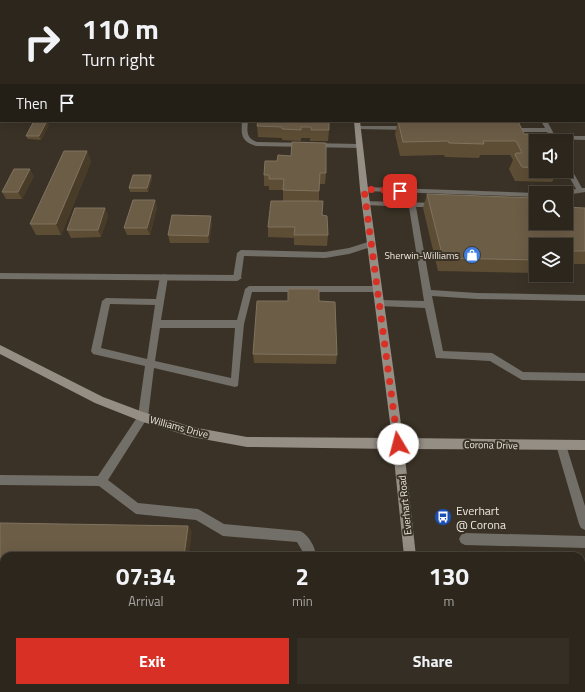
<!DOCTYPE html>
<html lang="en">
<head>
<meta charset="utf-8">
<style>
	:root { --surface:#2c261c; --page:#342e25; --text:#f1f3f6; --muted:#a6a5a3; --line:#48433b; --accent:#d93025 }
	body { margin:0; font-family:"Titillium Web",sans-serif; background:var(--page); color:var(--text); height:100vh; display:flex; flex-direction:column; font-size:15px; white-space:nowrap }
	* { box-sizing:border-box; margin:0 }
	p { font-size:13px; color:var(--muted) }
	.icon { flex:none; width:22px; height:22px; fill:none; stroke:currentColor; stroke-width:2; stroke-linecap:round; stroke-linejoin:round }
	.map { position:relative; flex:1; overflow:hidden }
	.drawer { position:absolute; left:0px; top:552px; width:585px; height:140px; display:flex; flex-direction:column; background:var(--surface); border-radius:12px 12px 0 0; box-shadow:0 4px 16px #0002,0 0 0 1px var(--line) }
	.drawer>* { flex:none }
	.guide { position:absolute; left:0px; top:0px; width:585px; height:122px; box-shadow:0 4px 16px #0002,0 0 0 1px var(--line); background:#2c261c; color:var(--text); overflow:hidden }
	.buttons { position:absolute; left:529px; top:134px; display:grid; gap:8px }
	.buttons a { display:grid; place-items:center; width:44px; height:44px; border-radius:0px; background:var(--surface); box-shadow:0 4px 16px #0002,0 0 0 1px var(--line); font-size:20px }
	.pin { position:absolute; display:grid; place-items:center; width:34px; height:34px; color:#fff; margin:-17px; border-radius:8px; box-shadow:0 2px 6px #0006 }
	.me { position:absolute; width:44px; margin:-22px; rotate:352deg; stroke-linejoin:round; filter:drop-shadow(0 0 3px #0008) }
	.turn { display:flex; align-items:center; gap:14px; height:84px; padding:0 16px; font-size:18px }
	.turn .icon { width:52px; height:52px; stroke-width:2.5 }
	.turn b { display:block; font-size:28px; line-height:34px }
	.then { display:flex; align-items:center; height:38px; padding:0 16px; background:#0003; gap:8px; font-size:15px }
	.eta { display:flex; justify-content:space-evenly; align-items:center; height:68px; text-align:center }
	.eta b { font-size:24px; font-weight:700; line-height:28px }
	.action { display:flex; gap:8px; margin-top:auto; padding:8px 16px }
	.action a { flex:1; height:46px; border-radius:0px; background:var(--accent); color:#fff; font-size:16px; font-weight:700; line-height:46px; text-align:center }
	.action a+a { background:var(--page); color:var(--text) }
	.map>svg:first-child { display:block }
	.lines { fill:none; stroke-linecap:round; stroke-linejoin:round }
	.lane { fill:#726e68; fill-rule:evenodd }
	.street { fill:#726e68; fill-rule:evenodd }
	.secondary { fill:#958e85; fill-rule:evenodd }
	.wall { fill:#5d4d35 }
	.shaded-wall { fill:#483b27 }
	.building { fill:#6c5d47; stroke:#80735f }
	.route { stroke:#d93025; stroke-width:7; stroke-dasharray:0 12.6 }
	.labels { text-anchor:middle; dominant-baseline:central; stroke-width:4; stroke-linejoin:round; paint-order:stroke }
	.poi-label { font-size:10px; fill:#ede8e0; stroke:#3a3226; text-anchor:end }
	.street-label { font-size:10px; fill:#ede8e0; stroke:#3a3226 }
	.near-poi-label { font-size:12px; fill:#ede8e0; stroke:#3a3226; text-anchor:start }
</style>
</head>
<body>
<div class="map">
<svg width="585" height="692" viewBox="0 0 585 692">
	<rect width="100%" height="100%" fill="#3a3226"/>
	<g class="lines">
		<path class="lane" d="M408,0H413V1H408Z
			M242,121H248C247,131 246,138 257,142L359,144L362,146L359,148L256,146C241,141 241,135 242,121Z
			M541,121H547L554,134L553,135H549L547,132H510L507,130L510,128H545Z
			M358,126H408L411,128L408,130L356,129L355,128Z
			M553,136H585V140L551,139L550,138Z
			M566,163L569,165L582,188H585V192L566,195V193H562L564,191L576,189L566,171Z
			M362,187H364L537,193L536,197L364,191L360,189Z
			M362,201L438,203L439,205L435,207H416L431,290L477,293L585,295V301L477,299L432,296L443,351L492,353L523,372L585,373V381L522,380L490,361L436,358L425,308L379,306L375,303L379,300L424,301L409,207L365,205H362Z
			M371,241L375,244L374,246L349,254L325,258L244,256L241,278L237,281L233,278L237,253L241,250L325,252L349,248Z
			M164,274L168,277L161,320H237L245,289L249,286H377L381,289L377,292H252L244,324L238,386L235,387L154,368L148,417L108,480L138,503L198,509L224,524L300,531C308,534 316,548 316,556H304V554L297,542L223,536L196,520L136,514L99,486L0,485V475L98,476L138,416L145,366L93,354L91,351L102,301L106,298L156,299L160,277ZM110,304L155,305L147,359L101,348ZM160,328H235L231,378L155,361Z
			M561,440L565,442L566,445L585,506V530L581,528L579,524L556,445L557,442Z
			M465,533L585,536V548L465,545L461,543L459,539L461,535Z
			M581,616H585V628H581Z
			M302,688H316V692H302Z"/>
		<path class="street" d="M0,23H1V27H0Z
			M584,36H585V40H584Z
			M0,273L237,275L242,278L237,281L0,279Z"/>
		<path class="secondary" d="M343,0H349V1H343Z
			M354,121H360L368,189L403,438L585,440V450L404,449L416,556H404L393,449L247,447L192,437L143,422L95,403L0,354V345L103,397L143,412L192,427L247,437L392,438L360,189Z
			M418,688H432V692H418Z"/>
	</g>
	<path class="wall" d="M77,0H96V1H78Z
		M104,0H118L117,1H104Z
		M257,0L311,1H257Z
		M422,0H481V1H422Z
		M493,0H585V23H584V1H493Z
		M584,40H585V56L584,55Z
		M585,68V83H584V70Z
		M329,121V130L328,141H310V138H301V141L282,140V138L258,137L257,126Z
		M398,121L524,134L536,141V171H558L552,182L515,181L509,169L513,160L510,155H480L479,158L445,157L444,155L400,156L395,134Z
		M49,125L41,140L28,139L26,136Z
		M87,151L91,162L61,235H36L30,224Z
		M326,173L325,184H319V201L328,235L327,246L294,245V238L268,237V227L313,201H283V190H269V186H264V175Z
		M151,175L152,179L148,192H130L129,188Z
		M34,176L22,199H6L2,192Z
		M427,194L536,223L585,208V264H566V245H536V273L438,271L423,208Z
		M155,200L157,208L150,235H127L124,228Z
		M105,208L108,216L101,237L71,238L67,230Z
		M212,223L209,243H170L168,235Z
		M319,301L337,355L336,364L254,363L253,354Z
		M522,688H581L585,692H523Z"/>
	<path class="shaded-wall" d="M27,0H35L34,1H26Z
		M48,0H55V1H47Z
		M47,121L49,125L41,140L39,136Z
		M87,151L91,162L61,235L56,224Z
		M30,169L34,176L22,199L18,192Z
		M151,175L152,179L148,192L147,188Z
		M155,200L157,208L150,235L147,228Z
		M105,208L108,216L101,237L98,230Z
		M211,216L212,223L209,243L208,236Z
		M188,526L192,531L189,556H184Z
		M166,688H171V692H166Z"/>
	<path class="building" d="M6,0H27L26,1H5Z
		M34,0H48L47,1H33Z
		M135,0H150L149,1H134Z
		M195,0H215V1H195Z
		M257,0H311V1Z
		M497,0H585V12H584V1H498Z
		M584,40H585V47H584Z
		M584,70H585V76H584Z
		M34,121H47L39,136H26Z
		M258,121H329V130H311V127H301V130L282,129V127L257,126Z
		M398,121H518L524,134H542L546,141H536V168L522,167L515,155L516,153H522L516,141H483L484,144L449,143L448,141L403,142Z
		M292,142L326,143V173H320L319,191L283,190L284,179H269V175H264L265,161H277L278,155L291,156Z
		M64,151H87L56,224H30Z
		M14,169H30L18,192H2Z
		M133,175H151L147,188H129Z
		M427,194L536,198V223H566V207L585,208V251H566V245H536V260L443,258Z
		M133,200H155L147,228H124Z
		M271,201H323L322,215L327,216L328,235H294L295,227H268Z
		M75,208H105L98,230H67Z
		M172,215L211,216L208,236L168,235Z
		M288,289H319V301L335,302L337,355L253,354L257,301H288Z
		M0,523L188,526L184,556H4V688H166V692H0Z
		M581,647H585V692H533L532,688H581Z"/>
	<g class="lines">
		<path class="route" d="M398,444L364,189L400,191"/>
	</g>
	<defs>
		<g id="shop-disc" transform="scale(0.9)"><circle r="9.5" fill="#3f7fe0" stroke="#3a3226"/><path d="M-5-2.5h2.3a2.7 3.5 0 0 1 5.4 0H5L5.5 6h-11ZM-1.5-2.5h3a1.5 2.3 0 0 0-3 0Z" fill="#fff"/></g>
		<g id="bus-disc" transform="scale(0.9)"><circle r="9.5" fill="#1a4fb4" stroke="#3a3226"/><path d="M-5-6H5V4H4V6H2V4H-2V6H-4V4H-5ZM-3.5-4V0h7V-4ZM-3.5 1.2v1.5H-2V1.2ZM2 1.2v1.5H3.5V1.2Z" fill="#fff"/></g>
	</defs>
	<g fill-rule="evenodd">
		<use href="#shop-disc" x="472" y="255"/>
		<use href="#bus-disc" x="443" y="517"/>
	</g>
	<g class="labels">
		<g class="poi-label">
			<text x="459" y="255">Sherwin-Williams</text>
		</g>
		<g class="street-label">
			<text transform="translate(179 427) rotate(15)">Williams Drive</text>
			<text transform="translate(491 445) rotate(1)">Corona Drive</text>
			<text transform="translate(405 505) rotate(-96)">Everhart Road</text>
		</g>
		<g class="near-poi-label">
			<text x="456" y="510">Everhart<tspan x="456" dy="14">@ Corona</tspan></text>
		</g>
	</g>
</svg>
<div class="buttons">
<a><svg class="icon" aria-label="sound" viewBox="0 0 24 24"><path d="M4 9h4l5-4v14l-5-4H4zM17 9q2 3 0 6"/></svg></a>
<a><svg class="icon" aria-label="search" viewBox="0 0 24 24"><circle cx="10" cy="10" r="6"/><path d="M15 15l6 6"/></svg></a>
<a><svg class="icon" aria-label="layers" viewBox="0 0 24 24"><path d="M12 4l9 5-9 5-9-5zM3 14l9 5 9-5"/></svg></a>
</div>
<div class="pin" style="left:400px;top:191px;background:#d93025"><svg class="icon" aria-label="arrive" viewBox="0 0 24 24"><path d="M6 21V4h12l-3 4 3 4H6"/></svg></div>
<svg class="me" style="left:398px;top:444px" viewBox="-20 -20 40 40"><circle r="19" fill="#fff"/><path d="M0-13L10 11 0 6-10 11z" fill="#d93025"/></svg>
<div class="guide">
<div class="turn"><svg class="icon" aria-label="right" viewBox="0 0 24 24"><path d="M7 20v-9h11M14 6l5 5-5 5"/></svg><div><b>110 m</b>Turn right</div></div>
<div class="then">Then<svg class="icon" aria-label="arrive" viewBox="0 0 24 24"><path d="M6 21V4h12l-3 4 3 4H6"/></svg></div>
</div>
<section class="drawer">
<div class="eta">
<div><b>07:34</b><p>Arrival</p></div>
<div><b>2</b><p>min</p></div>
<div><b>130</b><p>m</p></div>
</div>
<div class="action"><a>Exit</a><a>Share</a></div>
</section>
</div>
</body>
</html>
